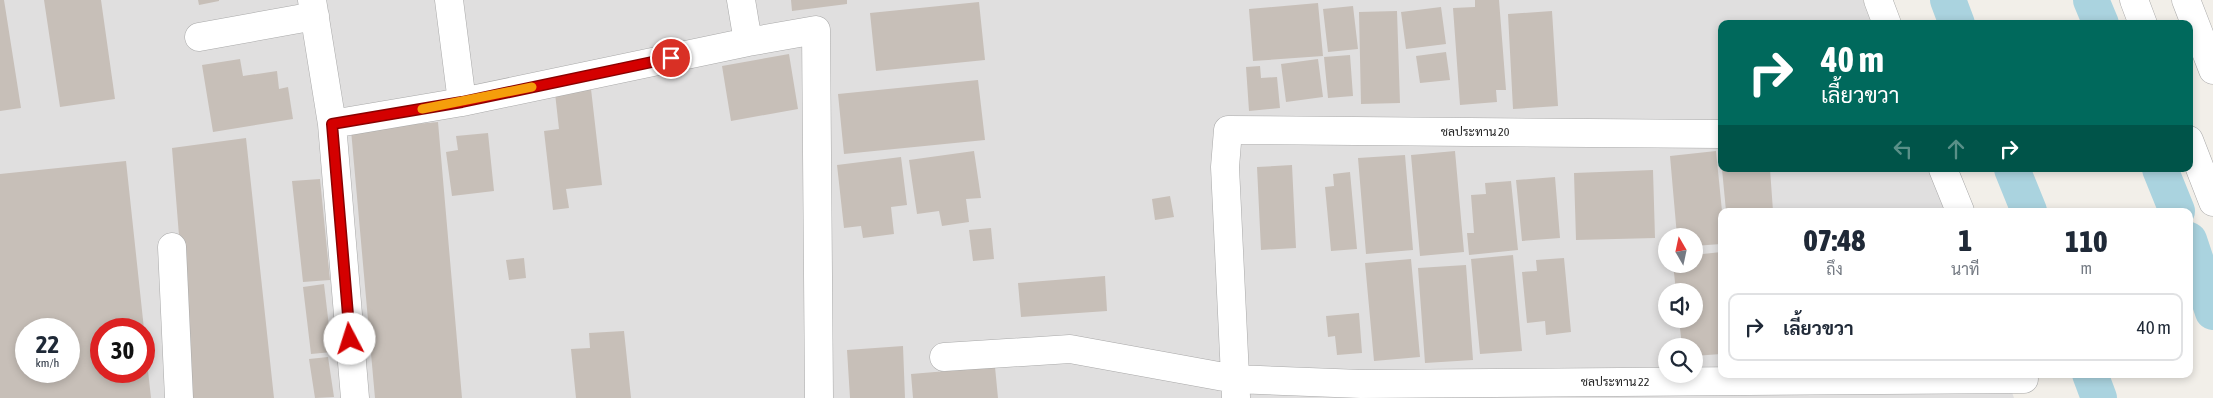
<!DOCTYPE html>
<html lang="th">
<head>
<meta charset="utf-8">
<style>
	:root { --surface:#fff; --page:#f2f2f3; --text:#1f2937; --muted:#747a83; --line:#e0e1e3 }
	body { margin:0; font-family:"Asap Condensed",Sarabun,sans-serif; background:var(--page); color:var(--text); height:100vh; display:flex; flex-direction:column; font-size:19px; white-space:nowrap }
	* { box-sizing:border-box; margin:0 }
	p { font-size:16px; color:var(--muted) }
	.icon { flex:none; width:28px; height:28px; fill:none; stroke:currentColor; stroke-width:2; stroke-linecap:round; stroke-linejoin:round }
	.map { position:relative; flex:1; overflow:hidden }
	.side { position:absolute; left:1718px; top:208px; width:475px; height:170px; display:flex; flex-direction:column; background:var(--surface); border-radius:10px; box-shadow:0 2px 8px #0003 }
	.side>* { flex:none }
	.banner { position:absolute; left:1718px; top:20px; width:475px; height:152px; border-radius:10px; box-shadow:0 2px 8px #0003; background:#00695c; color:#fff; overflow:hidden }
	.needle { width:32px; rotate:351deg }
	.fabs { position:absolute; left:1658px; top:228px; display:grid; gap:10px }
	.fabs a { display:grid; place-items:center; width:45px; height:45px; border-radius:50%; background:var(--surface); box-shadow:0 2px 8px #0003; font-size:25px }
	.speed { position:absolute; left:15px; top:318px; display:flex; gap:10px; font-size:25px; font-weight:700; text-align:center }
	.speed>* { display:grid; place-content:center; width:65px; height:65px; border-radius:50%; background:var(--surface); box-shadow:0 2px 8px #0003; line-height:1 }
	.speed small { font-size:12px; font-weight:400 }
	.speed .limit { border:8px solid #d22; background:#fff; color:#111 }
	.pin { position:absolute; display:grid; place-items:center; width:42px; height:42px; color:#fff; margin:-21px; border:2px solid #fff; border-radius:50%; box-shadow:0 1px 5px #0007 }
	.me { position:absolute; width:55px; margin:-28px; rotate:355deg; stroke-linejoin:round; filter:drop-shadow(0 0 4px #0008) }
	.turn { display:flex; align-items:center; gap:18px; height:105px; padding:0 20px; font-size:22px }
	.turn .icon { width:65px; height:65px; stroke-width:2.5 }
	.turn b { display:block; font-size:35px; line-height:42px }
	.lanes { display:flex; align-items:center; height:48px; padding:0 20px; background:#0003; justify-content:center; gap:25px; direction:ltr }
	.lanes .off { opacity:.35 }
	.eta { display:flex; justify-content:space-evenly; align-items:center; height:85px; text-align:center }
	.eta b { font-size:30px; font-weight:800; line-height:35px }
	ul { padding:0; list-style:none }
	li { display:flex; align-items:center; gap:15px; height:68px; margin:0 10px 8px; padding:0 10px; border:2px solid var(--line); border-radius:10px }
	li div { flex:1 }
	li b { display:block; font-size:19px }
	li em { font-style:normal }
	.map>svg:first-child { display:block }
	.residential { fill:#e0dfdf; fill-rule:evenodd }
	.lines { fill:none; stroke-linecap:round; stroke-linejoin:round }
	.canal { stroke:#aad3df; stroke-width:36 }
	.building { fill:#c7bfb8; fill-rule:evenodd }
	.minor-casing { stroke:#a9a9a9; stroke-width:29 }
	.minor { stroke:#fff; stroke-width:28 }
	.route-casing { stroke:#8a0000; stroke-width:12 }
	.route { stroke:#d40000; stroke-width:9 }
	.slow { stroke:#f59e0b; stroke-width:9 }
	.labels { text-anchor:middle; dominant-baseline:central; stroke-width:4; stroke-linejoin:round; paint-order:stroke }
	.street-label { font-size:12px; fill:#222; stroke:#fff }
</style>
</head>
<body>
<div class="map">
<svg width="2213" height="398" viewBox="0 0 2213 398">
	<rect width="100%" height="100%" fill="#f2efe9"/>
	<path class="residential" d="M0,0H1863L1872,24H1721V169H1929L1946,211H1721V374H2006L2014,398H0ZM1666,236H1694V264H1666ZM1666,291H1694V319H1666ZM26,329H69V371H26ZM101,329H144V371H101ZM1666,346H1694V374H1666Z"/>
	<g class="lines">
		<path class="canal" d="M1948,0L1957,24
			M2091,0L2101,24
			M2012,169L2029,211
			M2160,169L2177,211
			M2189,240L2213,312
			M2090,374L2099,398"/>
	</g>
	<path class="building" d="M0,0H4L21,108L0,111Z
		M44,0H101L115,99L60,107Z
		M198,0H219V1L199,5Z
		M791,0H847V4L792,11Z
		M1475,0H1499L1506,90H1496L1497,102L1460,105L1453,8L1475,7Z
		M979,2L985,60L876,71L870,13Z
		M1318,3L1323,56L1253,61L1249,9Z
		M1353,6L1358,49L1328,52L1323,9Z
		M1441,7L1446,44L1406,49L1401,12Z
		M1397,11L1400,103L1361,104L1359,12Z
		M1552,11L1558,106L1513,109L1508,14Z
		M1446,52L1450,80L1420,83L1416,56Z
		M789,54L798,109L731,121L722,66Z
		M1350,55L1353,96L1328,98L1324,57Z
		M240,59L243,76L277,71L279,89L288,87L293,119L213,132L202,65Z
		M1318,59L1323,97L1286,102L1281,64Z
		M1260,66L1261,78L1277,77L1280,108L1249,111L1246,67Z
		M978,80L985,140L844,154L838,94Z
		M591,89L602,185L566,189L569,208L553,210L544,131L559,129L555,93Z
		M438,122L462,398H375L351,130Z
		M488,133L494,191L452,196L446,152L458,150L456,136Z
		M246,138L274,398H192L172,148Z
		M974,151L981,198L966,199L969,222L942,226L939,211L917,214L909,160Z
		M1455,151L1464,252L1420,256L1411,155Z
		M1716,151L1722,211L1721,244L1694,246V236H1677L1670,156Z
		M1405,155L1413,250L1366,254L1358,158Z
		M901,157L907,205L891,207L894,234L863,238L861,226L844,228L837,165Z
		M126,161L144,329H101V371H144L145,343L151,398H0V174ZM26,329H69V371H26Z
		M1292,165L1296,248L1261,250L1257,167Z
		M1722,169H1770L1773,211H1726Z
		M1653,170L1655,238L1576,240L1574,173Z
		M1350,172L1357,249L1331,251L1325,187L1334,186L1333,174Z
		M1555,177L1560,238L1522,241L1516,180Z
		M320,179L330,280L303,282L292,181Z
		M1511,181L1518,250L1469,255L1467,233H1474L1471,195L1486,194L1485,183Z
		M1170,196L1174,217L1155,220L1152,199Z
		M991,228L994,259L973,261L969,230Z
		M1721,252V354L1694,356V346H1682L1679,319H1694V291H1676L1673,264H1694V255Z
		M1513,255L1522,351L1480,354L1471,259Z
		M524,258L526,278L509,280L506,260Z
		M1564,258L1571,332L1546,335L1545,321L1527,323L1522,272L1537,271L1536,260Z
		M1411,259L1420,357L1374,361L1365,263Z
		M1466,265L1473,360L1425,363L1418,268Z
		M1105,276L1107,311L1021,317L1018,283Z
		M324,284L332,352L311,354L303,287Z
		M1359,313L1362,353L1337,355L1335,336L1328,337L1326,316Z
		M624,331L631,398H576L571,349L590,348L589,333Z
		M903,346L905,398H850L847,350Z
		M328,357L334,397L315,398L309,359Z
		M995,367L998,398H913L911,374Z"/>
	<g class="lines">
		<g class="minor-casing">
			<path id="minor" d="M312,0L332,124L355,398
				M449,0L462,102L748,42L816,30L819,398
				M741,0L748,42
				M1878,0L1887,24
				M2134,0L2143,24
				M2186,0L2213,70
				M199,37L315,16
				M332,124L462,102
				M2189,140L2213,202
				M1943,169L1960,211
				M172,247L179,398
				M944,357L1070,349L1235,379L1361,384L2024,379
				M1236,397L1225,167L1228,130L1721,134"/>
		</g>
		<use href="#minor" class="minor"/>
	</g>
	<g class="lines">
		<g class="route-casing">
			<path id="route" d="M350,339L332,124L462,102L671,58"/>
		</g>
		<use href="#route" class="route"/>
		<path class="slow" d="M422,109L532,87"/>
	</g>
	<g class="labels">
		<g class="street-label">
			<text x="1475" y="132">ชลประทาน 20</text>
			<text x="1615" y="382">ชลประทาน 22</text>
		</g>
	</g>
</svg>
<div class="fabs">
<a><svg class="needle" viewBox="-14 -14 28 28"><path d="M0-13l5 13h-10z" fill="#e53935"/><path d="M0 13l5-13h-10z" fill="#747a83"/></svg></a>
<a><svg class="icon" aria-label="sound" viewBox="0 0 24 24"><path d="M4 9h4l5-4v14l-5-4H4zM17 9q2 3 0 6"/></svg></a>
<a><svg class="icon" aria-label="search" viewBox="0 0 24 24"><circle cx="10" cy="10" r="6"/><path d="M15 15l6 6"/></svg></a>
</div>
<div class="speed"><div>22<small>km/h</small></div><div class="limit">30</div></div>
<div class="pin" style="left:671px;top:58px;background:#d93025"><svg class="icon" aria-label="arrive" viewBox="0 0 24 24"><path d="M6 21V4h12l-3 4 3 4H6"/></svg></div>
<svg class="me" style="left:350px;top:339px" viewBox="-20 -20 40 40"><circle r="19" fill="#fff"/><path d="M0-13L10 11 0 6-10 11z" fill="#d40000"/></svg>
<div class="banner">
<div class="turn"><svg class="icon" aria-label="right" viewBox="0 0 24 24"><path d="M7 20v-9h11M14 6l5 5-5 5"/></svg><div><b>40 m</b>เลี้ยวขวา</div></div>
<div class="lanes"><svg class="icon off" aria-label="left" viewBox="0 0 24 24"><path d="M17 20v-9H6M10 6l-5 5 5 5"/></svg><svg class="icon off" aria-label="ahead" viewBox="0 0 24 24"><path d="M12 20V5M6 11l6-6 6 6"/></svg><svg class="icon" aria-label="right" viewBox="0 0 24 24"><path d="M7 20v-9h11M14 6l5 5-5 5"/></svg></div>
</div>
<section class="side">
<div class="eta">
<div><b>07:48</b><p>ถึง</p></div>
<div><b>1</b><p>นาที</p></div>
<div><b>110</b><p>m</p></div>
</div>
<ul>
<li><svg class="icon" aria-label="right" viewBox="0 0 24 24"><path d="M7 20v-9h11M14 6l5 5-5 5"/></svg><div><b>เลี้ยวขวา</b></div><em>40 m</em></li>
</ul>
</section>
</div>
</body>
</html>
